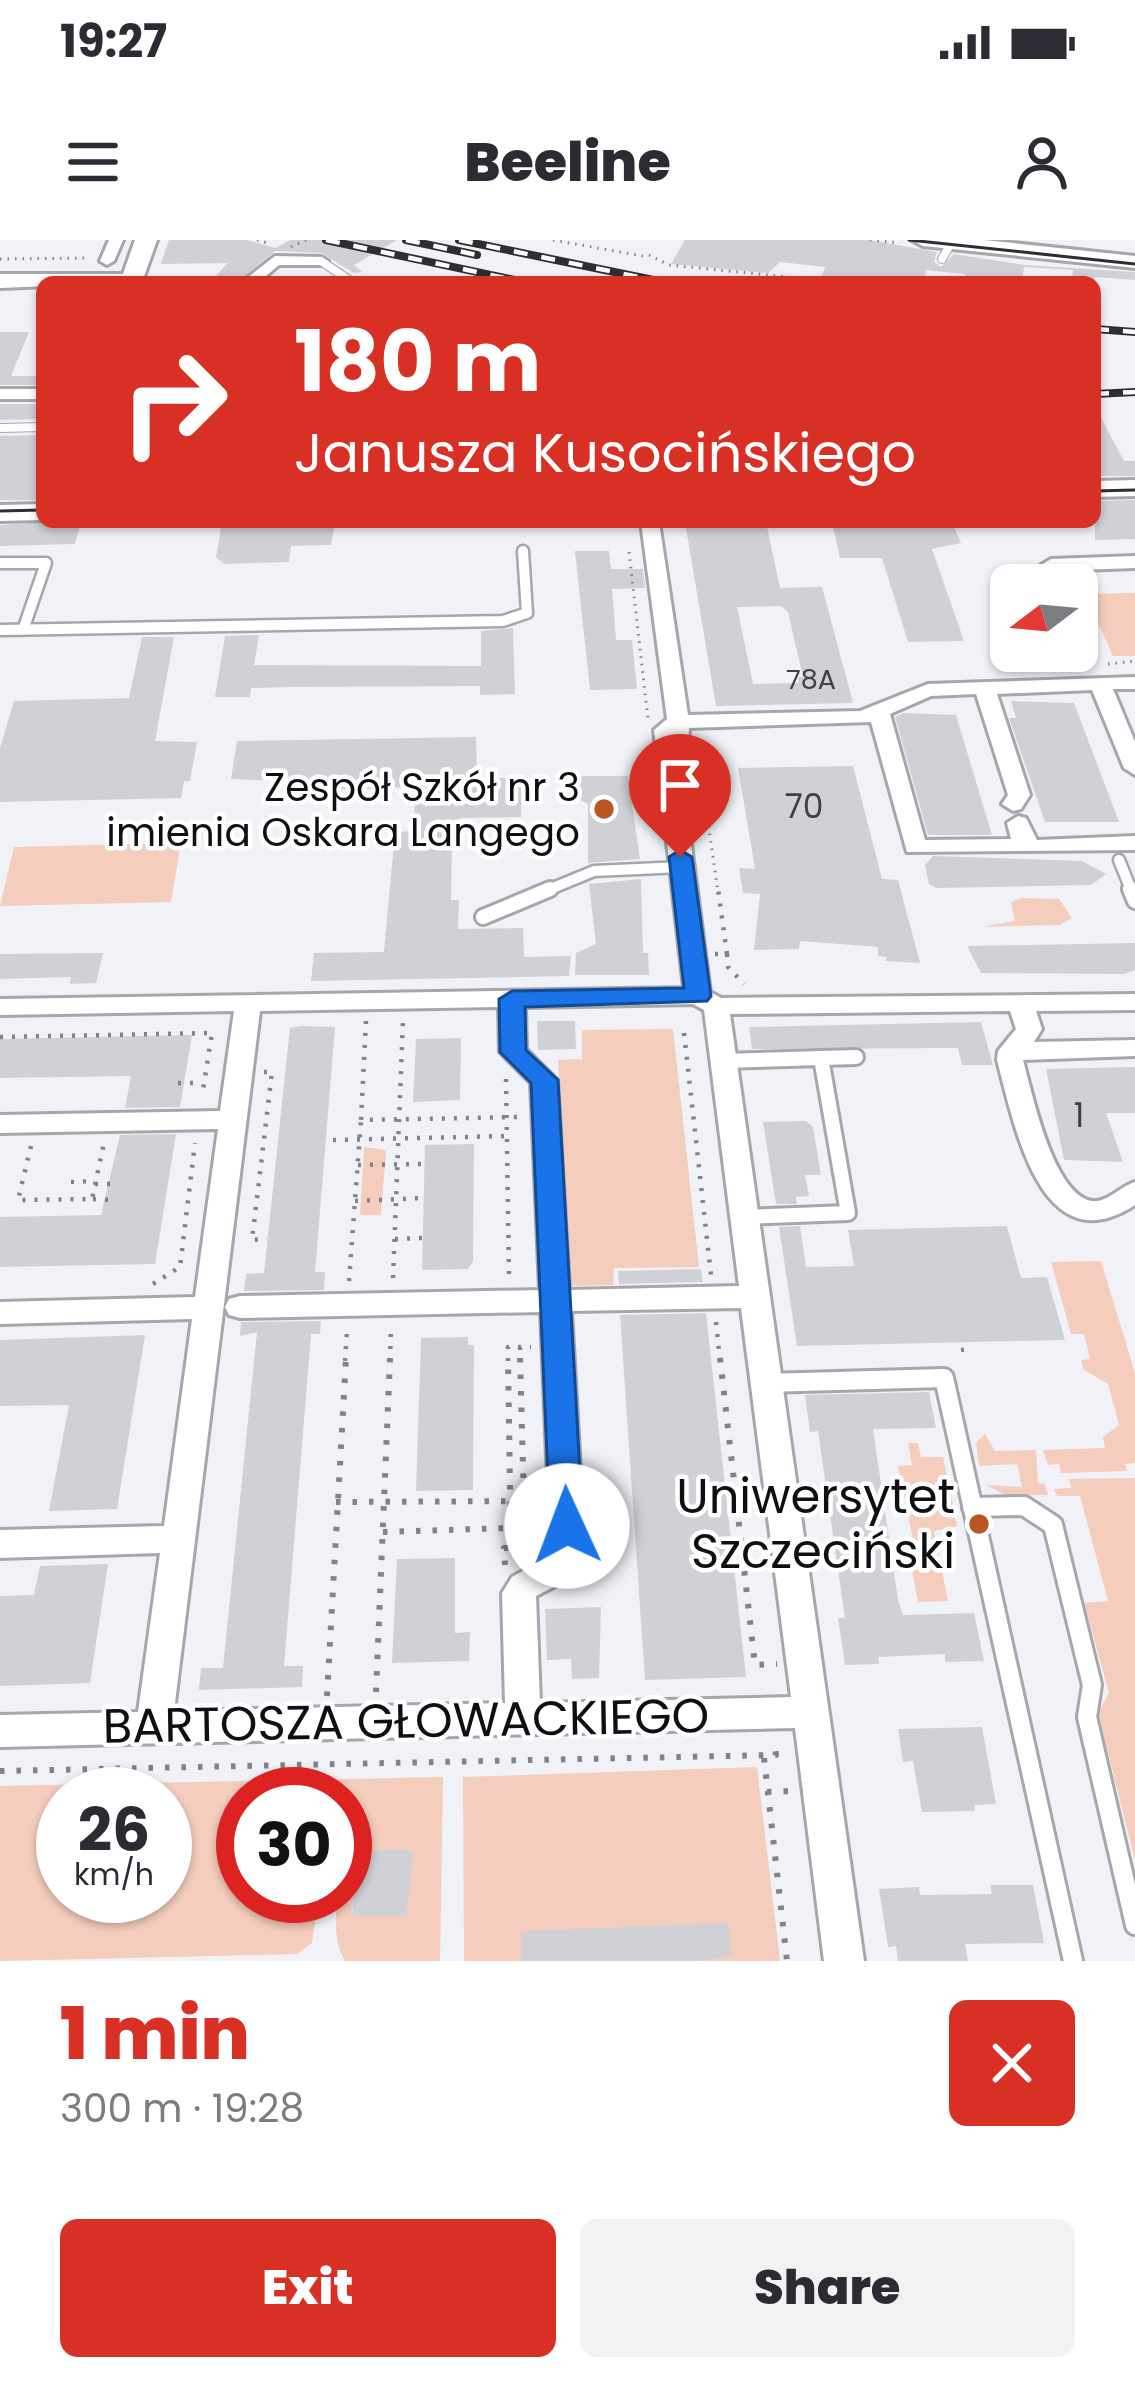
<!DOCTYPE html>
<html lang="en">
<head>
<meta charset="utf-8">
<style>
	:root { --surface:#fff; --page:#f2f2f3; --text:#2b2b33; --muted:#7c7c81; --accent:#d93025 }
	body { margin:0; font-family:Poppins,sans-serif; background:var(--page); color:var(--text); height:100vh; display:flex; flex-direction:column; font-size:45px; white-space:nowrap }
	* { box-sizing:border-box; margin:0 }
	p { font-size:39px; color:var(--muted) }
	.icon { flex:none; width:66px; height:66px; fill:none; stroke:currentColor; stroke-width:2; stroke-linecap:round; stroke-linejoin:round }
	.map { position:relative; height:1721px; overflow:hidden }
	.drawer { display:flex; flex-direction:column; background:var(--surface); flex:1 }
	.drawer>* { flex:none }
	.top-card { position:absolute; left:36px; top:36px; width:1065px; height:252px; border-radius:18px; box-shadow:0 3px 9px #0004; background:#d93025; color:#fff; overflow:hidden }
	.needle { width:78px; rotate:254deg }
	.controls { position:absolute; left:990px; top:324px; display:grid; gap:24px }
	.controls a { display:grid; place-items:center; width:108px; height:108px; border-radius:18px; background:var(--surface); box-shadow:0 3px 9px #0004; font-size:60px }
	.speed { position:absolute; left:36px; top:1527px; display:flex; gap:24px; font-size:60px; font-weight:700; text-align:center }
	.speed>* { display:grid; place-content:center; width:156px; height:156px; border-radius:50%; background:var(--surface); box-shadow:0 3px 9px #0004; line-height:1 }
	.speed small { font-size:30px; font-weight:400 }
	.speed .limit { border:18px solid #d22; background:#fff; color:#111 }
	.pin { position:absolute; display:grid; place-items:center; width:102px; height:102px; color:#fff; margin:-123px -51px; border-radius:50% 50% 50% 0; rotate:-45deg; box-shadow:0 0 12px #0007 }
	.pin .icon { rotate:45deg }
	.me { position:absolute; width:132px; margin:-66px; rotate:358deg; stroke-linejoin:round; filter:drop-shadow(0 0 9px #0008) }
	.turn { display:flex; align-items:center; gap:42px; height:252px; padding:0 60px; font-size:54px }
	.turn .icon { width:156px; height:156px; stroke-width:2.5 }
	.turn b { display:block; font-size:84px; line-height:102px }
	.round { display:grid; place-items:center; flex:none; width:126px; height:126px; border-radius:18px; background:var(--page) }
	.overview { display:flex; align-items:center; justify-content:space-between; height:204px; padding:0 60px }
	h1 { font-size:72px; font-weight:800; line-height:90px; color:var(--accent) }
	.primary-button { display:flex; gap:24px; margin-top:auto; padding:24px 60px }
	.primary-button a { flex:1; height:138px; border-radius:18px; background:var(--accent); color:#fff; font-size:48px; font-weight:800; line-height:138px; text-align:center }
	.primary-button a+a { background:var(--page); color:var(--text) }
	.status { display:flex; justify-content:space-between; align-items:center; height:84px; padding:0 60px; background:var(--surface); direction:ltr }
	.status svg { height:33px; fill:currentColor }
	header { display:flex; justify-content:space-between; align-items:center; height:156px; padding:0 60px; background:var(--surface); font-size:54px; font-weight:800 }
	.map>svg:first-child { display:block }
	.green { fill:#f4cdbc; fill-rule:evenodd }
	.building { fill:#d0d1d7; fill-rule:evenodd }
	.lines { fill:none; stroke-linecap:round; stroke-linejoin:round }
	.lane-far3-casing { stroke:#a6a7ad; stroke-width:10 }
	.lane-far2-casing { stroke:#a6a7ad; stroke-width:15 }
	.lane-far1-casing { stroke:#a6a7ad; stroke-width:20 }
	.lane-casing { stroke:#a6a7ad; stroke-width:24 }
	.street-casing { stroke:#a6a7ad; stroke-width:6 }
	.secondary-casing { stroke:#a6a7ad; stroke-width:6 }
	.path-far2 { stroke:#828387; stroke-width:3; stroke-dasharray:1.5 6; stroke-linecap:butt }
	.path-far1 { stroke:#828387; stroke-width:4.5; stroke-dasharray:3 9; stroke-linecap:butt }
	.path { stroke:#828387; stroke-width:6; stroke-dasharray:4.5 12; stroke-linecap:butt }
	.lane-far3 { stroke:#fff; stroke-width:8 }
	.lane-far2 { stroke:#fff; stroke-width:10 }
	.lane-far1 { stroke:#fff; stroke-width:14 }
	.lane { stroke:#fff; stroke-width:18 }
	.street { fill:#fff; fill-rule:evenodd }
	.secondary { fill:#fff; fill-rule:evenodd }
	.tram { stroke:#2d2e30; stroke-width:3 }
	.rail-casing { stroke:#2d2e30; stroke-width:8 }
	.rail { stroke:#fff; stroke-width:4.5; stroke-dasharray:14; stroke-linecap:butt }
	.path-bridge { stroke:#828387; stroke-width:3; stroke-dasharray:1.5 6; stroke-linecap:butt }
	.route { fill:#1a73e8; stroke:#114b97; stroke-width:3 }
	.poi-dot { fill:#bb5624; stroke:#fff; stroke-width:4.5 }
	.labels { text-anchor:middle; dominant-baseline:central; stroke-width:9; stroke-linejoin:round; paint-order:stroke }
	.far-number-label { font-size:27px; fill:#3e4042 }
	.number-label { font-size:33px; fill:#3e4042 }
	.poi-label { font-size:39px; fill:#0e0f11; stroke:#fff; text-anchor:end }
	.near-poi-label { font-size:48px; fill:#0e0f11; stroke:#fff; text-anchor:end }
	.near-street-label { font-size:48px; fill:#0e0f11; stroke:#fff }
</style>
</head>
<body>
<div class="status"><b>19:27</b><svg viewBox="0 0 49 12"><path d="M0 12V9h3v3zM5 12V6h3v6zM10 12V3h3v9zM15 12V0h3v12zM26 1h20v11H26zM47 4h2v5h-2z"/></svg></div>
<header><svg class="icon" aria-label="menu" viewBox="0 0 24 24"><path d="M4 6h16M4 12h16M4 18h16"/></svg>Beeline<svg class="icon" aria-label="person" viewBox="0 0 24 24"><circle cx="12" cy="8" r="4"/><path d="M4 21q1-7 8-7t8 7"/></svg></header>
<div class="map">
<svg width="1135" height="1721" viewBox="0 0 1135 1721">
	<rect width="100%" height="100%" fill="#f1f2f8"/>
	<path class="green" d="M1135,353V416H1113L1085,354Z
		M181,603L171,662L0,666L14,607Z
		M1022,658L1059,659L1072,678L1060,685L981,687L1015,681L1011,662Z
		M673,789L699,1027L614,1028L613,1045L570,1046L558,820L582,819V790Z
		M364,907L386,910L381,975H360Z
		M1101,1021L1135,1133V1223L1125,1224L1127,1231L1061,1233L1059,1224L1048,1225L1043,1210L1105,1208L1103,1197L1119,1185L1108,1144L1084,1130L1081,1120L1090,1119L1084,1094H1071L1051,1022Z
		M985,1194L995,1211L1036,1210L1038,1243L1045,1244L1048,1255H1006L986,1245L1022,1247L1017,1224L979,1226L976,1203Z
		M908,1203H918L921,1217H943L957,1286L934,1291L948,1361L918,1362L912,1330L919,1329L898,1226L912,1225Z
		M1135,1238V1620L1098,1473L1109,1453L1084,1363L1108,1361L1080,1256H1057L1054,1249L1071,1248L1069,1239Z
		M757,1527L780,1721H464L463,1537Z
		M443,1537L440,1721H345C333,1700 336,1679 337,1656H345V1554H243V1656H319L312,1703L297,1714L0,1721V1546ZM63,1554H165V1656H63ZM358,1611H412L407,1676L352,1675Z"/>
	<path class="building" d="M169,0H247L276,8L290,0H397L354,25L362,32L354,33L321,13L275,11L238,42H210L228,23L161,24Z
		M685,0H869L937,12L934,22L941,27L954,14L1024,25L1135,32V40L1095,37L1094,42H1072L1073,30L1024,27L1022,42H965V34L926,30L924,42H868L821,38L825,27L780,22L768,33L671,24Z
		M0,92H29L11,136H42V145H0Z
		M0,164H42V179L0,180Z
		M1095,166L1124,221H1135V236H1095Z
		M42,195V260H0V196Z
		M1135,260V299L1095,300V261Z
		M46,282H81L75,304L0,306V285Z
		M335,282L331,305L291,306L289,322L224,324L216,317L222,283Z
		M740,282H766L780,348L822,347L853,463L716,466L686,288L741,287ZM781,366L788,372L803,437H798L799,443L753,444L737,367Z
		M832,282H952L961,303L932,309L964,401L908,402L882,318H840Z
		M575,311H609L611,329H643L645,348L612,349L616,400H632L637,449L590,450Z
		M513,388L515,454L480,455V446L290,447L251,448L250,457H215L225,396L259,395L254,425L481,426V391Z
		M142,397H174L155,501L197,502L190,541H184L181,558L0,562V508L14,461L129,458Z
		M1011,461L1074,463L1119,582H1045L1009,478H1016Z
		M903,473L956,475L992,595H928L895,477Z
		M476,497L477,538H522L521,577L460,578V605H452L451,660H459L458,689L523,688L524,717L571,716L569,736L311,741L314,713L384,712L395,592L414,591L415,547L282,551L283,541L231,539L237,501Z
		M853,526L882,639L898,640L920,723L885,721L887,717L878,716V707L800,701L799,709L754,710L760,654L743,653L739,628L755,629L738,528Z
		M568,536H628L640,619L588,623V564L569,554Z
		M933,616L1082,621L1106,634L1091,645L936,648L929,644L925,625Z
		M641,639L643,713H648L649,735H575L576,713L596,704L589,644Z
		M1135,703V730L1124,734L981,733L967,706Z
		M103,713L96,743L70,744L71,737L0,739V714Z
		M537,781H575L576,809L538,810Z
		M981,782L993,825H962L958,808L752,809L749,787Z
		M301,786L335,787L315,1032H325L324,1050L244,1051L246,1034L264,1033L290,788Z
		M192,795L180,867L125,868L131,836L0,838V799Z
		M461,798L460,860L413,862L416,799Z
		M1135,827V873H1106L1123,922L1064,920L1046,829Z
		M806,881L813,887L821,935H805L809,956L796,957L797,964H776L763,882Z
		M176,894L155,1024L0,1027V977L101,975L120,895Z
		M474,904L473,1021L468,1029L422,1030L425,905Z
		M800,986L806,1027L854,1026L848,990L1007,986L1021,1038L1047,1037L1065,1100L797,1106L779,987Z
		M701,1029L703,1042L619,1044L618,1031Z
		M706,1073L746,1437L645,1440L620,1075Z
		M321,1081L320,1094H311L284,1426H303L302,1447L199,1450L201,1428H223L257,1092L240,1096L241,1082Z
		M145,1095L117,1269L49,1271L69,1165L0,1166V1100Z
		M468,1097V1105H474L473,1250L416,1251L421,1098Z
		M929,1152L936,1188L873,1189L898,1360L903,1375L974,1373L984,1421L945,1422V1414L878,1417L879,1424L845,1425L838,1378H845L818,1191L810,1192L805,1155Z
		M455,1318V1393L470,1392L469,1421L392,1423L397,1319Z
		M108,1324L90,1443L0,1446V1356L34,1355L40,1326Z
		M601,1367L599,1438L572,1439L571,1419L547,1420L545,1369Z
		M982,1487L996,1564L974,1565L975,1571L922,1572L913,1521L903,1522L898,1489Z
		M358,1610H413L407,1676H352Z
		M990,1645H1033L1044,1703L965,1704L968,1721H898L896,1706L888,1707L879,1649L919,1647L920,1655L992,1654Z
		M728,1683L731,1716L696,1721H521V1691Z"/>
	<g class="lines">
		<g class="lane-far3-casing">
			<path id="lane-far3" d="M942,19L951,3
				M321,21L352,42
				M0,188L42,187"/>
		</g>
		<g class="lane-far2-casing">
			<path id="lane-far2" d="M0,323H46L23,390
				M0,390L503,381L527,373L523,311
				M1119,620L1132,652
				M543,652L594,631L682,627"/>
		</g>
		<g class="lane-far1-casing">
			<path id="lane-far1" d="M1130,649L1135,661
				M483,677L550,649
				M723,821L856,817
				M744,977L848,973L821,818"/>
		</g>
		<g class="lane-casing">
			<path id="lane" d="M766,1143L944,1138L1073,1721
				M972,1267L1024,1266L1053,1285L1092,1445L1087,1477L1135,1685"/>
		</g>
		<g class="street-casing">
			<path id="street" d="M109,0H123L114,21L107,25L100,21Z
				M275,16L321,17L328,21L321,25H279L259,42H242Z
				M0,149H42V159H0Z
				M641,282H659L688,475L860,471L928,444L1135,437V449H1113L1135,502V535L1124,528L1092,450L997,454L1030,555L1021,569L1013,571L1002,564L1008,555L976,454L931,456L890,474L925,600L1011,599L1007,583L1018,576L1026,578L1037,600L1135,596V610L907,612L871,482L689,488L688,503L678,504L710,752L721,758L1135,754V770L1036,771L1042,789L1034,802L1135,800V816L1023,820C1032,853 1053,955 1092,961C1107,963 1121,946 1135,942V965C1040,1027 1014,883 997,820L998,811L1016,789L1010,771L730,774L864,1721H824L795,1488L0,1507V1475L138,1472L160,1313L0,1318V1290L164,1286L192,1079L0,1084V1062L195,1057L218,889L0,893V875L220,871L234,771L0,775V759L684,748L654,490L667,479ZM693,764L704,770L739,1046L569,1050L557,840L526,809L525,767ZM499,767L500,812L531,843L540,1050L240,1056L229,1059L225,1067L229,1075L240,1078L541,1072L551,1315L512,1337L502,1353L505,1463L174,1471L260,771ZM741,1068L791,1457L540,1463L536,1356L569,1339L585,1318L571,1071Z
				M1135,316V328L1051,331L1041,325L1051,319Z"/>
		</g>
		<g class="secondary-casing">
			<path id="secondary" d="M135,0H157L142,42L0,48V34H123Z
				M912,0H984L1135,16V28L923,6Z
				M1135,240V256L1095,257V241Z
				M42,264V280L0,281V265Z"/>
		</g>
		<path class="path-far2" d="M257,0L271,4
			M553,0L648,17
			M870,0L900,3
			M649,15L669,25L837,42
			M0,19L90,18
			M967,282H976
			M629,312L648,479
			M1108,424L1135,421
			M698,512L718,652"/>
		<path class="path-far1" d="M715,714H727L718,649
			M727,714L728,727L744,744
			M366,781L361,880L520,877
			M684,793L711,1035
			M0,797L212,793L202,856
			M264,832H272L252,1000L267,999
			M506,839L509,1037
			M178,843H202
			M333,900L507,896
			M31,906L18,960L92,959L104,903
			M358,925L424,924
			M71,942L95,941
			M95,944H113
			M93,959L111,960
			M355,961L423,958
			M395,999L422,998
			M393,1038L403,780
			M349,1041L361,880
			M153,1044L180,1027L195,903
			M716,1082L720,1121
			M520,1107V1121
			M961,1110L969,1109
			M345,1121L347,1091
			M390,1121L391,1086
			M508,1121V1107H531"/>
		<path class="path" d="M520,1118L524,1262
			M720,1118L755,1425L777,1424
			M336,1262L540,1261
			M383,1292L539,1287
			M505,1325L504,1308H511L508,1118
			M376,1452L390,1118
			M327,1456L346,1118
			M764,1518L787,1721
			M0,1531L776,1515L774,1501
			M767,1552L792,1551"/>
		<use href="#lane-far3" class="lane-far3"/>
		<use href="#lane-far2" class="lane-far2"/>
		<use href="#lane-far1" class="lane-far1"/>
		<use href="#lane" class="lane"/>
		<use href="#street" class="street"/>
		<use href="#secondary" class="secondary"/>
		<path class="tram" d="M909,0L1135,24
			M1095,251L1135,250
			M0,271L42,270"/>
		<g class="rail-casing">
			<path id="rail" d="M326,0L524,42
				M406,0L477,15
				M459,0L663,42
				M1095,89L1135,92
				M1095,154L1135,152"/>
		</g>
		<use href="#rail" class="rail"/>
		<path class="path-bridge" d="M291,7L306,0"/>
	</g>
	<path class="route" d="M680,610L692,617L711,756L707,761L525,767L526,810L558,840L583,1286L579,1295H555L550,1286L531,843L500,812L499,759L512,751L684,748L669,617Z"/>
	<g class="poi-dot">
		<circle cx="604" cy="569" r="12"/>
		<circle cx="979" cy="1284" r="12"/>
	</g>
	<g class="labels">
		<g class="far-number-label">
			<text x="811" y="439">78A</text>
		</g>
		<g class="number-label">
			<text x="804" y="566">70</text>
			<text x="1079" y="875">1</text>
		</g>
		<g class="poi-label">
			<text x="580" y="547">Zespół Szkół nr 3<tspan x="580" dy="45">imienia Oskara Langego</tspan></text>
		</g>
		<g class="near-poi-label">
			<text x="955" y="1256">Uniwersytet<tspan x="955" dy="55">Szczeciński</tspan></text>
		</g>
		<g class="near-street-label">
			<text transform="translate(406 1481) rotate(-1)">BARTOSZA GŁOWACKIEGO</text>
		</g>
	</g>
</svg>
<div class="controls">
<a><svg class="needle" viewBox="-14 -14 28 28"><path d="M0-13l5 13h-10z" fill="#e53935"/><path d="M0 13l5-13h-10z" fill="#7c7c81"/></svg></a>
</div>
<div class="speed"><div>26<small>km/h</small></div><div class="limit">30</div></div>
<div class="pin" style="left:680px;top:617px;background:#d93025"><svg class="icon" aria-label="arrive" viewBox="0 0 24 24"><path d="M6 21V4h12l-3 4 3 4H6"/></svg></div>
<svg class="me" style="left:567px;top:1286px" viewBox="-20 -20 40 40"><circle r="19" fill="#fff"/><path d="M0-13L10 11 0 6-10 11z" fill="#1a73e8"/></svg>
<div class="top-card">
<div class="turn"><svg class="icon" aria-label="right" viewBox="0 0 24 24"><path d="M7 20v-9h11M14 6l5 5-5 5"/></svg><div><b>180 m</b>Janusza Kusocińskiego</div></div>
</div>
</div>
<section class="drawer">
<div class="overview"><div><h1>1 min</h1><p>300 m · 19:28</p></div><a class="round" style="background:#d93025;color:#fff"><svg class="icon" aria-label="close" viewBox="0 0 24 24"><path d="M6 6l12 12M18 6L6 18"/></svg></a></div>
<div class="primary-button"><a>Exit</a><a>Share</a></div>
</section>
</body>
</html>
